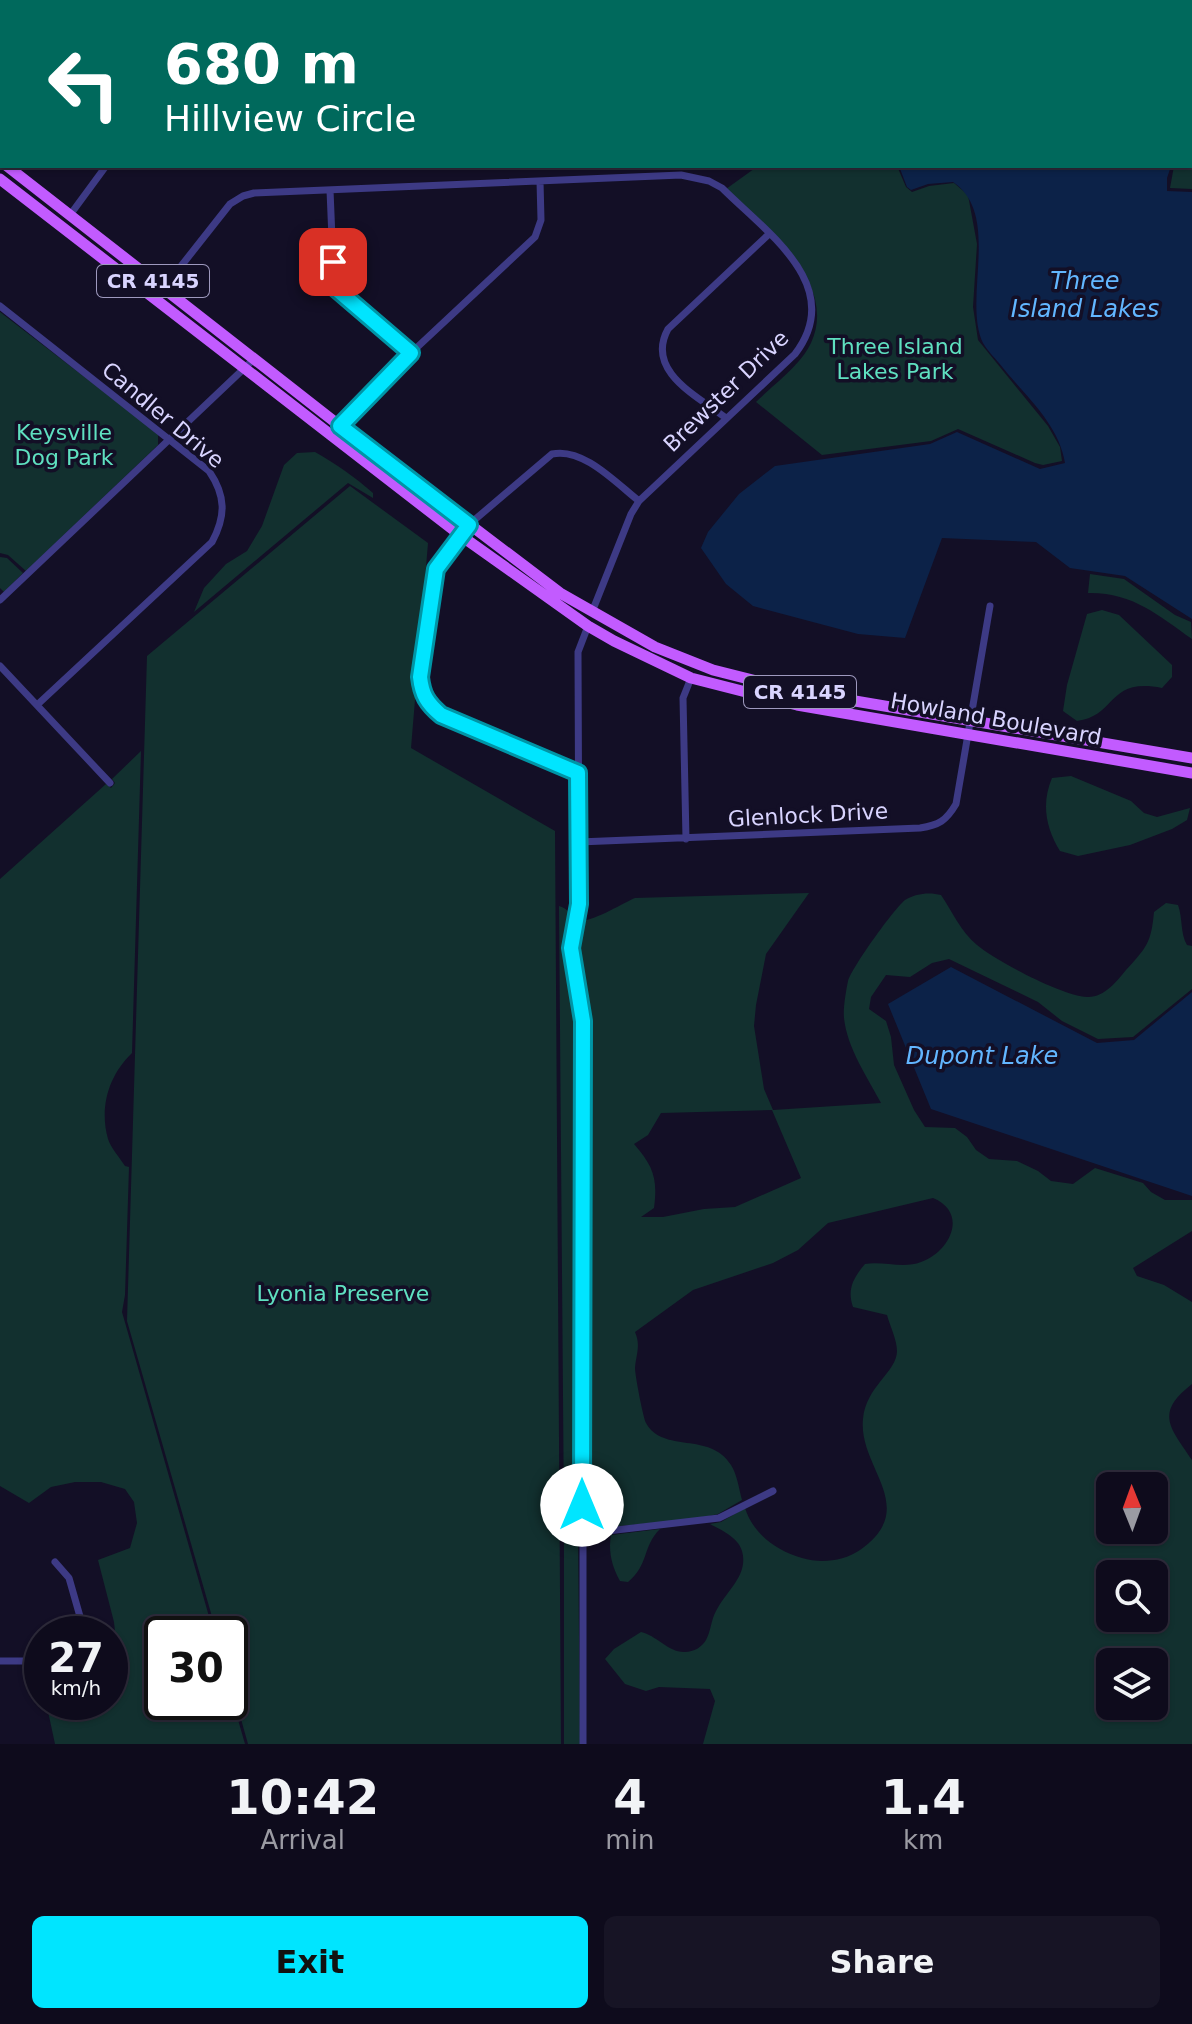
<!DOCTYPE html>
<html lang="en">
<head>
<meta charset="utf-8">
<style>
	:root { --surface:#0e0b1c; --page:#171425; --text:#f1f3f6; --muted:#9b9ba3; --line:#2e2b3b; --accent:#00e5ff }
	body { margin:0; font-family:"DejaVu Sans",sans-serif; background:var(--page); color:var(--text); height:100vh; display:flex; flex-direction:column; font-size:30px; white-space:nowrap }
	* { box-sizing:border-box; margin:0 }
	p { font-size:26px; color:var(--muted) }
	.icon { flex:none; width:44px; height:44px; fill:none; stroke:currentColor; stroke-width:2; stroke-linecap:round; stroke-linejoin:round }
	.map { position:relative; height:1744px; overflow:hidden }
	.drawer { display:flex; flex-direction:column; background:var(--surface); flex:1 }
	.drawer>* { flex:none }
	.banner { position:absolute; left:0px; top:0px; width:1192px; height:168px; box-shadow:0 2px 6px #0004,0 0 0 2px var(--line); background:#00695c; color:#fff; overflow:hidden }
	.needle { width:52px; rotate:359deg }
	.tools { position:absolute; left:1096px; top:1472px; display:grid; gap:16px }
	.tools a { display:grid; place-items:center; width:72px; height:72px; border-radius:12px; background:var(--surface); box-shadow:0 2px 6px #0004,0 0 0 2px var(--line); font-size:40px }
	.speed { position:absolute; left:24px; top:1616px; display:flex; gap:16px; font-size:40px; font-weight:700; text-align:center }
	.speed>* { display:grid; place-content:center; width:104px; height:104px; border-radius:50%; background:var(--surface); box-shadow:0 2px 6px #0004,0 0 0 2px var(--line); line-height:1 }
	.speed small { font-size:20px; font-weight:400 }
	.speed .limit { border:4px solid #111; border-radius:12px; background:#fff; color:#111 }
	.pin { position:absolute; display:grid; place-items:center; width:68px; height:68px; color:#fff; margin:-34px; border-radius:16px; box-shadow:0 4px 12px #0006 }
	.me { position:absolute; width:88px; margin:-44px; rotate:0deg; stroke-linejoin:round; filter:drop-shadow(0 0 6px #0008) }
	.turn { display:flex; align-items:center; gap:28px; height:168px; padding:0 32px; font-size:36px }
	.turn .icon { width:104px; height:104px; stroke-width:2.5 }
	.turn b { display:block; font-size:56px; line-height:68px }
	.eta { display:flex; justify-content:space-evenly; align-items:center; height:136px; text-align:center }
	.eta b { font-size:48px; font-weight:800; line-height:56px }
	.primary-button { display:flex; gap:16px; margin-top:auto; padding:16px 32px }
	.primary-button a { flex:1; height:92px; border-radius:12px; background:var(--accent); color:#111; font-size:32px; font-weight:800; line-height:92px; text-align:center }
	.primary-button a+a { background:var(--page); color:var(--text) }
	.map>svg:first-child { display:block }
	.green { fill:#12302f; fill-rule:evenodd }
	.water { fill:#0c2248 }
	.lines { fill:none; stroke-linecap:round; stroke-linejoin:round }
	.minor { stroke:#3d3a85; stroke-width:7 }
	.primary { stroke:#c25bff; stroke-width:11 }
	.route-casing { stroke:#0095a6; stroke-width:20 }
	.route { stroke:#00e5ff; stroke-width:14 }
	.labels { text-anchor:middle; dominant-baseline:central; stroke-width:7; stroke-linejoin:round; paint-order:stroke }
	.shield { fill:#130f26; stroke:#9e99be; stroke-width:2 }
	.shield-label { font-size:20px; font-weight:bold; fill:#d9d4ff }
	.park-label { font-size:22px; fill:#5fe0c0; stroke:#130f26 }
	.street-label { font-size:22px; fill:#d9d4ff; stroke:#130f26 }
	.water-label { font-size:24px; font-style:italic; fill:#62b6ff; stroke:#130f26 }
</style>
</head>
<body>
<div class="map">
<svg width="1192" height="1744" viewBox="0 0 1192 1744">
	<rect width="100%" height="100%" fill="#130f26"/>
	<path class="green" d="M271,0H501V2H260Z
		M1136,0H1192V189L1170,188L1174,166H1190V2Z
		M758,166H897L906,187L912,192L929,186L954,183L968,195L977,244L973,307L978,340L1048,426L1060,447L1062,461L1043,465L1035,463L958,429L931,441L822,455L756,402C774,384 800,366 811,343C839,282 764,228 726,189Z
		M0,312L139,419L158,435V445L26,571L8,555L0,553Z
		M315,452C336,464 355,477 373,493V498L348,483L194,612L204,588L226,564L247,551L262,526L284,465L297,453Z
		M350,486L428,543L411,748L555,831L561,1744H248L230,1680V1634H217L127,1321L147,656Z
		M0,557L7,558L23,573L4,592L0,588Z
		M1090,574L1124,579L1175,615L1191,622L1192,639C1158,615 1132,592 1088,593Z
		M1102,610L1119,615L1172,665V677L1162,688C1107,677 1117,716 1077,721L1063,711L1067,685L1087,614Z
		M141,751L132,1053C109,1075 99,1107 108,1139C111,1148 120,1158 125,1166L129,1167L125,1295L122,1312L214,1634H162V1702H230V1692L245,1744H55L46,1702H110V1675L118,1659L114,1622L98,1560L130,1548L137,1523L134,1502L125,1489L101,1482H75L51,1487L29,1503L0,1486V879L106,784L111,788L115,783L112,779Z
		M1071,776L1131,801L1144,813L1157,817L1190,808L1187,820L1172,829L1130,845L1078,856L1060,851C1046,828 1041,804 1052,778Z
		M809,893L766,954L756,1005L754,1026L764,1089L773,1110L881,1103C868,1078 847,1048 844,1018C843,1008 846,991 848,981C853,966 893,910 905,900C916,893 930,892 941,895C952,911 961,932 977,945C996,961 1063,996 1087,997C1104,998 1117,981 1126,970C1147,947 1151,943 1154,912L1166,903L1178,905C1183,919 1180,933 1187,945L1192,946V989L1133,1037L1098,1039L1062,1021L1038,1002L949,959L932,963L910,977L886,975L871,997L869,1009L886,1021L891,1037L894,1065L914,1110L925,1127L955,1128L967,1137L976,1150L989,1159L1017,1161L1038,1171L1051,1181L1073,1184L1095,1168L1143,1183L1151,1192L1165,1200H1192V1231L1133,1268L1137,1276L1164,1285L1192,1302V1384C1155,1413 1169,1426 1192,1460V1744H703L715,1701L710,1689L659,1687L646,1691L625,1684L605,1659L614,1649L641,1632C656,1635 669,1653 685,1652C694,1652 702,1647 706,1640C711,1631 711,1620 716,1611C726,1591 749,1575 742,1551C738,1537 721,1530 710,1524L721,1522L745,1508C753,1534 777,1551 802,1558C821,1564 844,1561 860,1550C921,1507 858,1468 863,1419C866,1386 897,1372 897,1351C897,1340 890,1326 887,1315L853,1307C847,1290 853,1278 865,1264C883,1261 904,1269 921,1262C950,1252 969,1213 933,1198L828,1223L798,1250L773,1263L693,1290L635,1332C641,1346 636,1354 635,1368C635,1375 643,1417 646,1423C663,1454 710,1431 731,1465C737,1474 739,1489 742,1500L718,1514L696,1519L609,1527L606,1519L591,1515L586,1506L585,1529L578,1530L580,1744H564V1518L559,906C567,908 573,917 581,920C591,923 625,902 635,898ZM772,1110L801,1178L735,1207L704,1209L663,1217H641L654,1208C658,1178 653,1166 634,1144L648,1135L661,1113ZM1110,1486H1154V1530H1110ZM1110,1574H1154V1618H1110ZM1110,1662H1154V1706H1110Z
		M660,1529C642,1547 649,1565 628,1582L620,1581C612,1567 608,1551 611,1535Z"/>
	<path class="water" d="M899,166H1171L1167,178V191L1192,192V619L1125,576L1070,568L1036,542L942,538L905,638L858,634L753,606L726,584L701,548L708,532L739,494L775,466L930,444L957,432L1040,469L1065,463C1059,423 1023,394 999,363C994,357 987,350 983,343C962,299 1002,215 953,182L928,184L911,190L907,187Z
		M951,967L1097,1043L1134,1040L1192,992V1196L931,1109L888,1004Z"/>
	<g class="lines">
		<path class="minor" d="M146,0L147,2
			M533,0L534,2
			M236,2L247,0
			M0,18H2
			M0,138L2,135
			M330,190L334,287L411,353
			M70,215L106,166
			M163,289L230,204L243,196L254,193L681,175L709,181L722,188C766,232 847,286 795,354L639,501L631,514L592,612
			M0,306L209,471C226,496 226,516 212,542L37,705
			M726,418C697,396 645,371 668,329L768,235
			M340,426L411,353L535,237L541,220L540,181
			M0,600L255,358
			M0,666L110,783
			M578,773L441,715C427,703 422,695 420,677L436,569L472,522L552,454C583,447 616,483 639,501
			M686,839L683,698L691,678
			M579,842L920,828C939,825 946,821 956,804L990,606
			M582,1534L719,1518L773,1491
			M55,1562L69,1578L85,1634
			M0,1661H42
			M583,1744V1021L571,948L579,904L578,652L588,626"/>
		<path class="primary" d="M7,166L340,426L560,593L655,647L713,670L796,691L1192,758
			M0,179L460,535L588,626L614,641L691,678L797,705L1192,773"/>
	</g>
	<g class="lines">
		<g class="route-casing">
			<path id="route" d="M333,262L334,287L411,353L340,426L469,525L436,569L420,677C422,695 427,703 441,715L578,773L579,904L571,948L583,1021L582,1505"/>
		</g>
		<use href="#route" class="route"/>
	</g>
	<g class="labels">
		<g class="shield">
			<rect x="97" y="265" width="112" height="32" rx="6"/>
			<rect x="744" y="676" width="112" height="32" rx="6"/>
		</g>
		<g class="shield-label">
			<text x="153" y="281">CR 4145</text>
			<text x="800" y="692">CR 4145</text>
		</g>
		<g class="park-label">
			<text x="895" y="346">Three Island<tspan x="895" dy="25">Lakes Park</tspan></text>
			<text x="64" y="432">Keysville<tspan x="64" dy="25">Dog Park</tspan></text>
			<text x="343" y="1293">Lyonia Preserve</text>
		</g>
		<g class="street-label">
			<text transform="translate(726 391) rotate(-44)">Brewster Drive</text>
			<text transform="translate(163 415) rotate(40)">Candler Drive</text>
			<text transform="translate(996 719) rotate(10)">Howland Boulevard</text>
			<text transform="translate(808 815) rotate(-3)">Glenlock Drive</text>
		</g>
		<g class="water-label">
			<text x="1085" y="281">Three<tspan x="1085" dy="28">Island Lakes</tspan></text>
			<text x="982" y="1056">Dupont Lake</text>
		</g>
	</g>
</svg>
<div class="tools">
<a><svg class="needle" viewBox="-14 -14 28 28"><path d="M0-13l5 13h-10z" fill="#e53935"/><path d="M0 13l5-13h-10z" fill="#9b9ba3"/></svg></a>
<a><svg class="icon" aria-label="search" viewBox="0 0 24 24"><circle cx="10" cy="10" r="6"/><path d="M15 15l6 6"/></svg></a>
<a><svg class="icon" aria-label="layers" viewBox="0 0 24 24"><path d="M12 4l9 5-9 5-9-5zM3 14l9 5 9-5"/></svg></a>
</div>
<div class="speed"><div>27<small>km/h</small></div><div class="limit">30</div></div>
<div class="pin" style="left:333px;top:262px;background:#d93025"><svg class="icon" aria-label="arrive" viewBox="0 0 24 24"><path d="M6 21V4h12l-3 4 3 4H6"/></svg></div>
<svg class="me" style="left:582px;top:1505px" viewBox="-20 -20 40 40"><circle r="19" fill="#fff"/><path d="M0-13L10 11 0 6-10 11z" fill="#00e5ff"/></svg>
<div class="banner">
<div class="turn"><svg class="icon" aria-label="left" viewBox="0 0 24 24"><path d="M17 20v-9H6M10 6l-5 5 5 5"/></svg><div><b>680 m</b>Hillview Circle</div></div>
</div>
</div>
<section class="drawer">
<div class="eta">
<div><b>10:42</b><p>Arrival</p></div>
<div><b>4</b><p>min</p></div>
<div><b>1.4</b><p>km</p></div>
</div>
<div class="primary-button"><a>Exit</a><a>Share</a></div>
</section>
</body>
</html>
